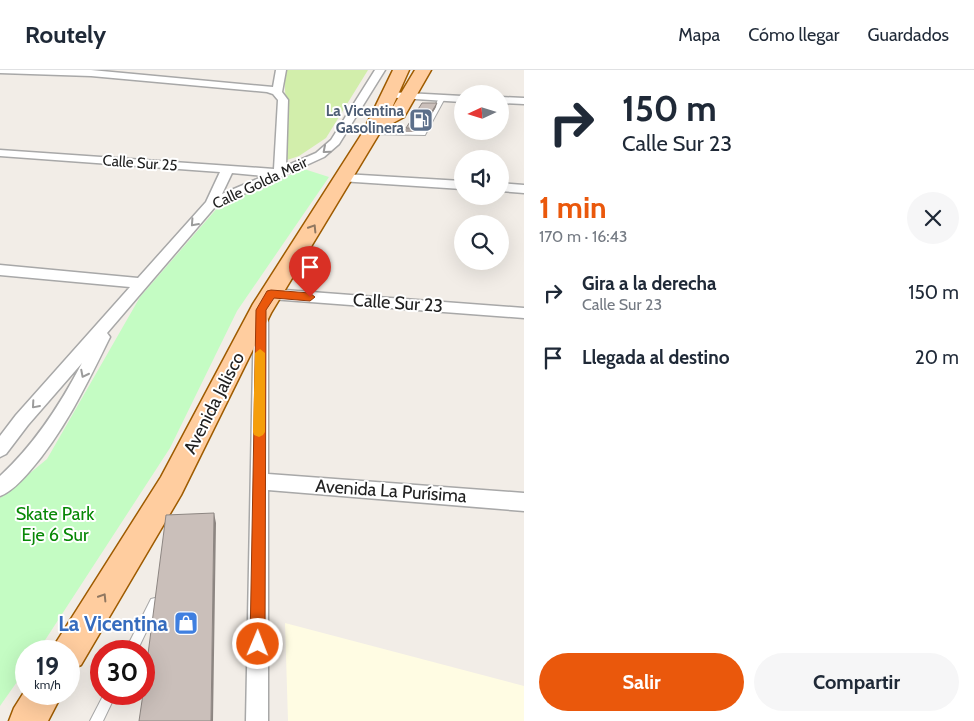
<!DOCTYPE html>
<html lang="es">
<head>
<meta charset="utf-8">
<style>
	:root { --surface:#fff; --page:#f6f6f7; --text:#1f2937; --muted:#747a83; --line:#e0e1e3; --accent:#ea580c }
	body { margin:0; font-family:Cabin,sans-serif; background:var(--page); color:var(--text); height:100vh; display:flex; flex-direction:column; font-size:19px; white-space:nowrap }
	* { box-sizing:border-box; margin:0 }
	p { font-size:16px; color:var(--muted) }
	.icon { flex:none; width:28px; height:28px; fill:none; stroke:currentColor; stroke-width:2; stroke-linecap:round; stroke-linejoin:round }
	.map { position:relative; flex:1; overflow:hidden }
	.details { display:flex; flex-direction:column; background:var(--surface); width:450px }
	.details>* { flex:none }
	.guide { background:#fff; color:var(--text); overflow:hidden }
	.needle { width:32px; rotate:266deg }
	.buttons { position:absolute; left:454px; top:15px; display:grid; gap:10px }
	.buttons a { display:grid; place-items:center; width:55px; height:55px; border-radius:50%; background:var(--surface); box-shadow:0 5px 20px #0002; font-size:25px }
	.speed { position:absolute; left:15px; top:570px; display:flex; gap:10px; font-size:25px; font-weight:700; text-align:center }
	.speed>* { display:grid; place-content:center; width:65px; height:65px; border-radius:50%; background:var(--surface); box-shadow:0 5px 20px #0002; line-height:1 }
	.speed small { font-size:12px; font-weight:400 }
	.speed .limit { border:8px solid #d22; background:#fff; color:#111 }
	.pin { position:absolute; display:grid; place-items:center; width:42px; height:42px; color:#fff; margin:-51px -21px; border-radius:50% 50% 50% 0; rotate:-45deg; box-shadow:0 0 5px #0007 }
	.pin .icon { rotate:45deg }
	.me { position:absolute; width:55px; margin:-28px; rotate:1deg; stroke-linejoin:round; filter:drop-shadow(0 0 4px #0008) }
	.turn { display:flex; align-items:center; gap:18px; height:105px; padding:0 15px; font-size:22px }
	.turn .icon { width:65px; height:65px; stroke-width:2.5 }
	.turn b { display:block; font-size:35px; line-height:42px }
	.round { display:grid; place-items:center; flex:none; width:52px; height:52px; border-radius:26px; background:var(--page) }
	.overview { display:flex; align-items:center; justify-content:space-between; height:85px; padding:0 15px }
	h1 { font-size:30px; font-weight:800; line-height:38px; color:var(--accent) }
	.action { display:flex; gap:10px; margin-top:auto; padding:10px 15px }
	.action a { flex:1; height:58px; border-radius:30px; background:var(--accent); color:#fff; font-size:20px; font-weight:800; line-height:58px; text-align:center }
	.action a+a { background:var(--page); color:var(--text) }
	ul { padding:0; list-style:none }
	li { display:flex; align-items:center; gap:15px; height:65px; padding:0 15px }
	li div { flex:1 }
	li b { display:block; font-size:19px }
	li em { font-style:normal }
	header { display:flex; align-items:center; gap:30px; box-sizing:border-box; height:70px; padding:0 25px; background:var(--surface); border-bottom:1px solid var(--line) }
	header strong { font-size:24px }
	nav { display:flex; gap:28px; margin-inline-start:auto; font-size:18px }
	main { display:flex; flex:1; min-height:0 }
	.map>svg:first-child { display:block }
	.education { fill:#fffce3 }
	.grass { fill:#d2eeab }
	.park { fill:#c4fcc3 }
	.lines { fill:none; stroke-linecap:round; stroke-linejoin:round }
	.lane-casing { stroke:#a8a8a8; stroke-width:2 }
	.street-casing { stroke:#a8a8a8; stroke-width:3 }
	.primary-casing { stroke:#9e5b00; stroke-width:3 }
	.lane { fill:#fff; fill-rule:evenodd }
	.street { fill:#fff; fill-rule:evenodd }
	.primary { fill:#ffcd9f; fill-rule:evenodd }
	.wall { fill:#aea4a0 }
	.shaded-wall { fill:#8d8682 }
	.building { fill:#cabfba; stroke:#8d8682 }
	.oneway { stroke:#9b9b9b }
	.oneway2 { stroke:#907760 }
	.route { fill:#ea580c; stroke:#983908 }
	.slow { fill:#f59e0b }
	.labels { text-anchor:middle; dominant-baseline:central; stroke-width:4; stroke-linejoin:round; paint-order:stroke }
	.far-service-label { font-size:15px; font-weight:bold; fill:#4e5e75; stroke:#fff; text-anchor:end }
	.far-street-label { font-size:15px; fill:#212121; stroke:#fff }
	.street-label { font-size:18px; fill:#212121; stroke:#fff }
	.park-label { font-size:18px; fill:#078806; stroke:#fff }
	.near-shop-label { font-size:21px; font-weight:bold; fill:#366cbe; stroke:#fff; text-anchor:end }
</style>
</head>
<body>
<header>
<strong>Routely</strong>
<nav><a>Mapa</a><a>Cómo llegar</a><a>Guardados</a></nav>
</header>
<main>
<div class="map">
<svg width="524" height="651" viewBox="0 0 524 651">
	<rect width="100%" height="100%" fill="#f2ede7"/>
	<path class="education" d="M285,553L524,616V651H288Z"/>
	<path class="grass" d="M286,0H368L326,68L299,86L287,90C279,72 287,51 286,32C285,20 284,11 286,0Z"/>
	<path class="park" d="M304,99L329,107L237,241L170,378L38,581H26V599L0,636V428L47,389L140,227L219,136Z"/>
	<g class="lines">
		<g class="lane-casing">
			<path id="lane" d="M442,26L445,28L425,65L372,64L369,62L372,60L421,62L439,28Z
				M155,528L159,529L160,533L137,581H125L151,529Z
				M104,624H116L103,651H90Z"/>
		</g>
		<g class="street-casing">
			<path id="street" d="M0,0H91L273,17L276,0H286L282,22L288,30L286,96L316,83L331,70L375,0H385L339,74L324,87L215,137L107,263L110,267C87,314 64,362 29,402C21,411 11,422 0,426V406C35,374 60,335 82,293L28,355L6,384L0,387V366L16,345L130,217L0,205V195L138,208L206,132L220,102L0,86V80L274,99L278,30L273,24L267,22L91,6L0,3ZM232,103L264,106L222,124Z
				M388,22L462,26V32L384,27L383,25Z
				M500,27L524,28V34L500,33Z
				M344,104L462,111V119L340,111L338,108Z
				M500,113L524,115V123L500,121Z
				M271,219L524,238V248L271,229L266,228L264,224L266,220Z
				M261,237L266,238L268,242V404L524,423V441L268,420V651H246L254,242L256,238Z"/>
		</g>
		<g class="primary-casing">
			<path id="primary" d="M393,0H409L391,40L415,0H431L404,47L382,59L271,243L181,425L81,595L69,600V581H52L57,571L161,407L253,234L363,62Z
				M26,619V624H62L48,651H9L14,638Z"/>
		</g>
		<use href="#lane" class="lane"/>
		<use href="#street" class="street"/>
		<use href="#primary" class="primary"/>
	</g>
	<path class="wall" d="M436,37L421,62H405L406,58Z"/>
	<path class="shaded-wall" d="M437,33L436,37L421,62L422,58Z
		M214,443L216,453L213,651H211Z"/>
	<path class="building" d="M422,33H437L422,58H406Z
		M214,443L211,651H139L143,624H144V615L166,445Z"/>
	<defs><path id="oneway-chevron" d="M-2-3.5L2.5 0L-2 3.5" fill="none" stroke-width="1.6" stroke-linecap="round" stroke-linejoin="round" transform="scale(1.25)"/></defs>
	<g class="oneway">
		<use href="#oneway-chevron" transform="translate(326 80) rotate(139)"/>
		<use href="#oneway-chevron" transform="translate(194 153) rotate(132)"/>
		<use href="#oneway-chevron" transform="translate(84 304) rotate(117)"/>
		<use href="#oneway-chevron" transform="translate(35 335) rotate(131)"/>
	</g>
	<g class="oneway2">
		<use href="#oneway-chevron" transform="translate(313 158) rotate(-58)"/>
		<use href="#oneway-chevron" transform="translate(103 527) rotate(-58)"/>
	</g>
	<path class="route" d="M271,220L310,223L315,227L310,231L274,228L266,240L265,574L263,579L258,581L252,579L250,574L256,240L267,221Z"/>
	<path class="slow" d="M260,279L265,283V362L263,365L259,367L254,365L253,362L255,283Z"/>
	<defs>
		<g id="fuel-square" transform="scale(1.25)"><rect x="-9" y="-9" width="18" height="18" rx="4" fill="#5c6f8a" stroke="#fff"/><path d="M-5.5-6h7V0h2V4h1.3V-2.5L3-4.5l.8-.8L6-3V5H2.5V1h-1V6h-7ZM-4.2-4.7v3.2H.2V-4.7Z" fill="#fff"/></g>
		<g id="shop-square" transform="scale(1.25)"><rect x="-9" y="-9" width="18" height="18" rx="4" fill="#3f7fe0" stroke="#fff"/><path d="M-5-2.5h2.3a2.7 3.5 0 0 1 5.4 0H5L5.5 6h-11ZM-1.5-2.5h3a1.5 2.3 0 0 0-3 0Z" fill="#fff"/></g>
	</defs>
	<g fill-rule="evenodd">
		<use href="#fuel-square" x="421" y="50"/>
		<use href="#shop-square" x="186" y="553"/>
	</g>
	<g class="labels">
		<g class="far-service-label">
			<text x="404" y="41">La Vicentina<tspan x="404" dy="17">Gasolinera</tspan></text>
		</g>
		<g class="far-street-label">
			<text transform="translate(140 93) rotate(4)">Calle Sur 25</text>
			<text transform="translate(260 113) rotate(-25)">Calle Golda Meir</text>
		</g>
		<g class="street-label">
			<text transform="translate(398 233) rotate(4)">Calle Sur 23</text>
			<text transform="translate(214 333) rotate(-63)">Avenida Jalisco</text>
			<text transform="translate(391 421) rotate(4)">Avenida La Purísima</text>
		</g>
		<g class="park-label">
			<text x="55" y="444">Skate Park<tspan x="55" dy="21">Eje 6 Sur</tspan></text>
		</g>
		<g class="near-shop-label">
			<text x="168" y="553">La Vicentina</text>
		</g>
	</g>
</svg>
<div class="buttons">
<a><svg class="needle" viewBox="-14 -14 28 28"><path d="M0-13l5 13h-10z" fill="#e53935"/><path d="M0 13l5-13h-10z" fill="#747a83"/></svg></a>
<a><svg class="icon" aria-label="sound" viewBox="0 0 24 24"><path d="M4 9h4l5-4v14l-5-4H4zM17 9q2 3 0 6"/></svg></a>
<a><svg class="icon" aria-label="search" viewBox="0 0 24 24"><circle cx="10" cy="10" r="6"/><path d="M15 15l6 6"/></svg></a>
</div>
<div class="speed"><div>19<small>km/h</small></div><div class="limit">30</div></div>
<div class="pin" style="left:310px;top:227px;background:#d93025"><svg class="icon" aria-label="arrive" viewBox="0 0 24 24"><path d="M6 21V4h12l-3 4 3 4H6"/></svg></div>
<svg class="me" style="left:258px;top:574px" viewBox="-20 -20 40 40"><circle r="17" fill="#ea580c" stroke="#fff" stroke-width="3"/><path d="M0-11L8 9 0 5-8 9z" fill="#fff"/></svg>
</div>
<section class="details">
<div class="guide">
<div class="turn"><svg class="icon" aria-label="right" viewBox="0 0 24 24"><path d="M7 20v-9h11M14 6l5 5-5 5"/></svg><div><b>150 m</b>Calle Sur 23</div></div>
</div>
<div class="overview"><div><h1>1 min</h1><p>170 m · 16:43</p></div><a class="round"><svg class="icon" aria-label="close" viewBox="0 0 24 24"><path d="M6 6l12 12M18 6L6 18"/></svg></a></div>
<ul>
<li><svg class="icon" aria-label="right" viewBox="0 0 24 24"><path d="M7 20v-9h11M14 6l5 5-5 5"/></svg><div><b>Gira a la derecha</b><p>Calle Sur 23</p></div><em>150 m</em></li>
<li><svg class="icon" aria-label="arrive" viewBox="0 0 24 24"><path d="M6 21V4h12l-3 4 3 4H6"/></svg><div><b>Llegada al destino</b></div><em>20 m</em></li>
</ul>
<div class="action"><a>Salir</a><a>Compartir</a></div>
</section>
</main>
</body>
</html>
